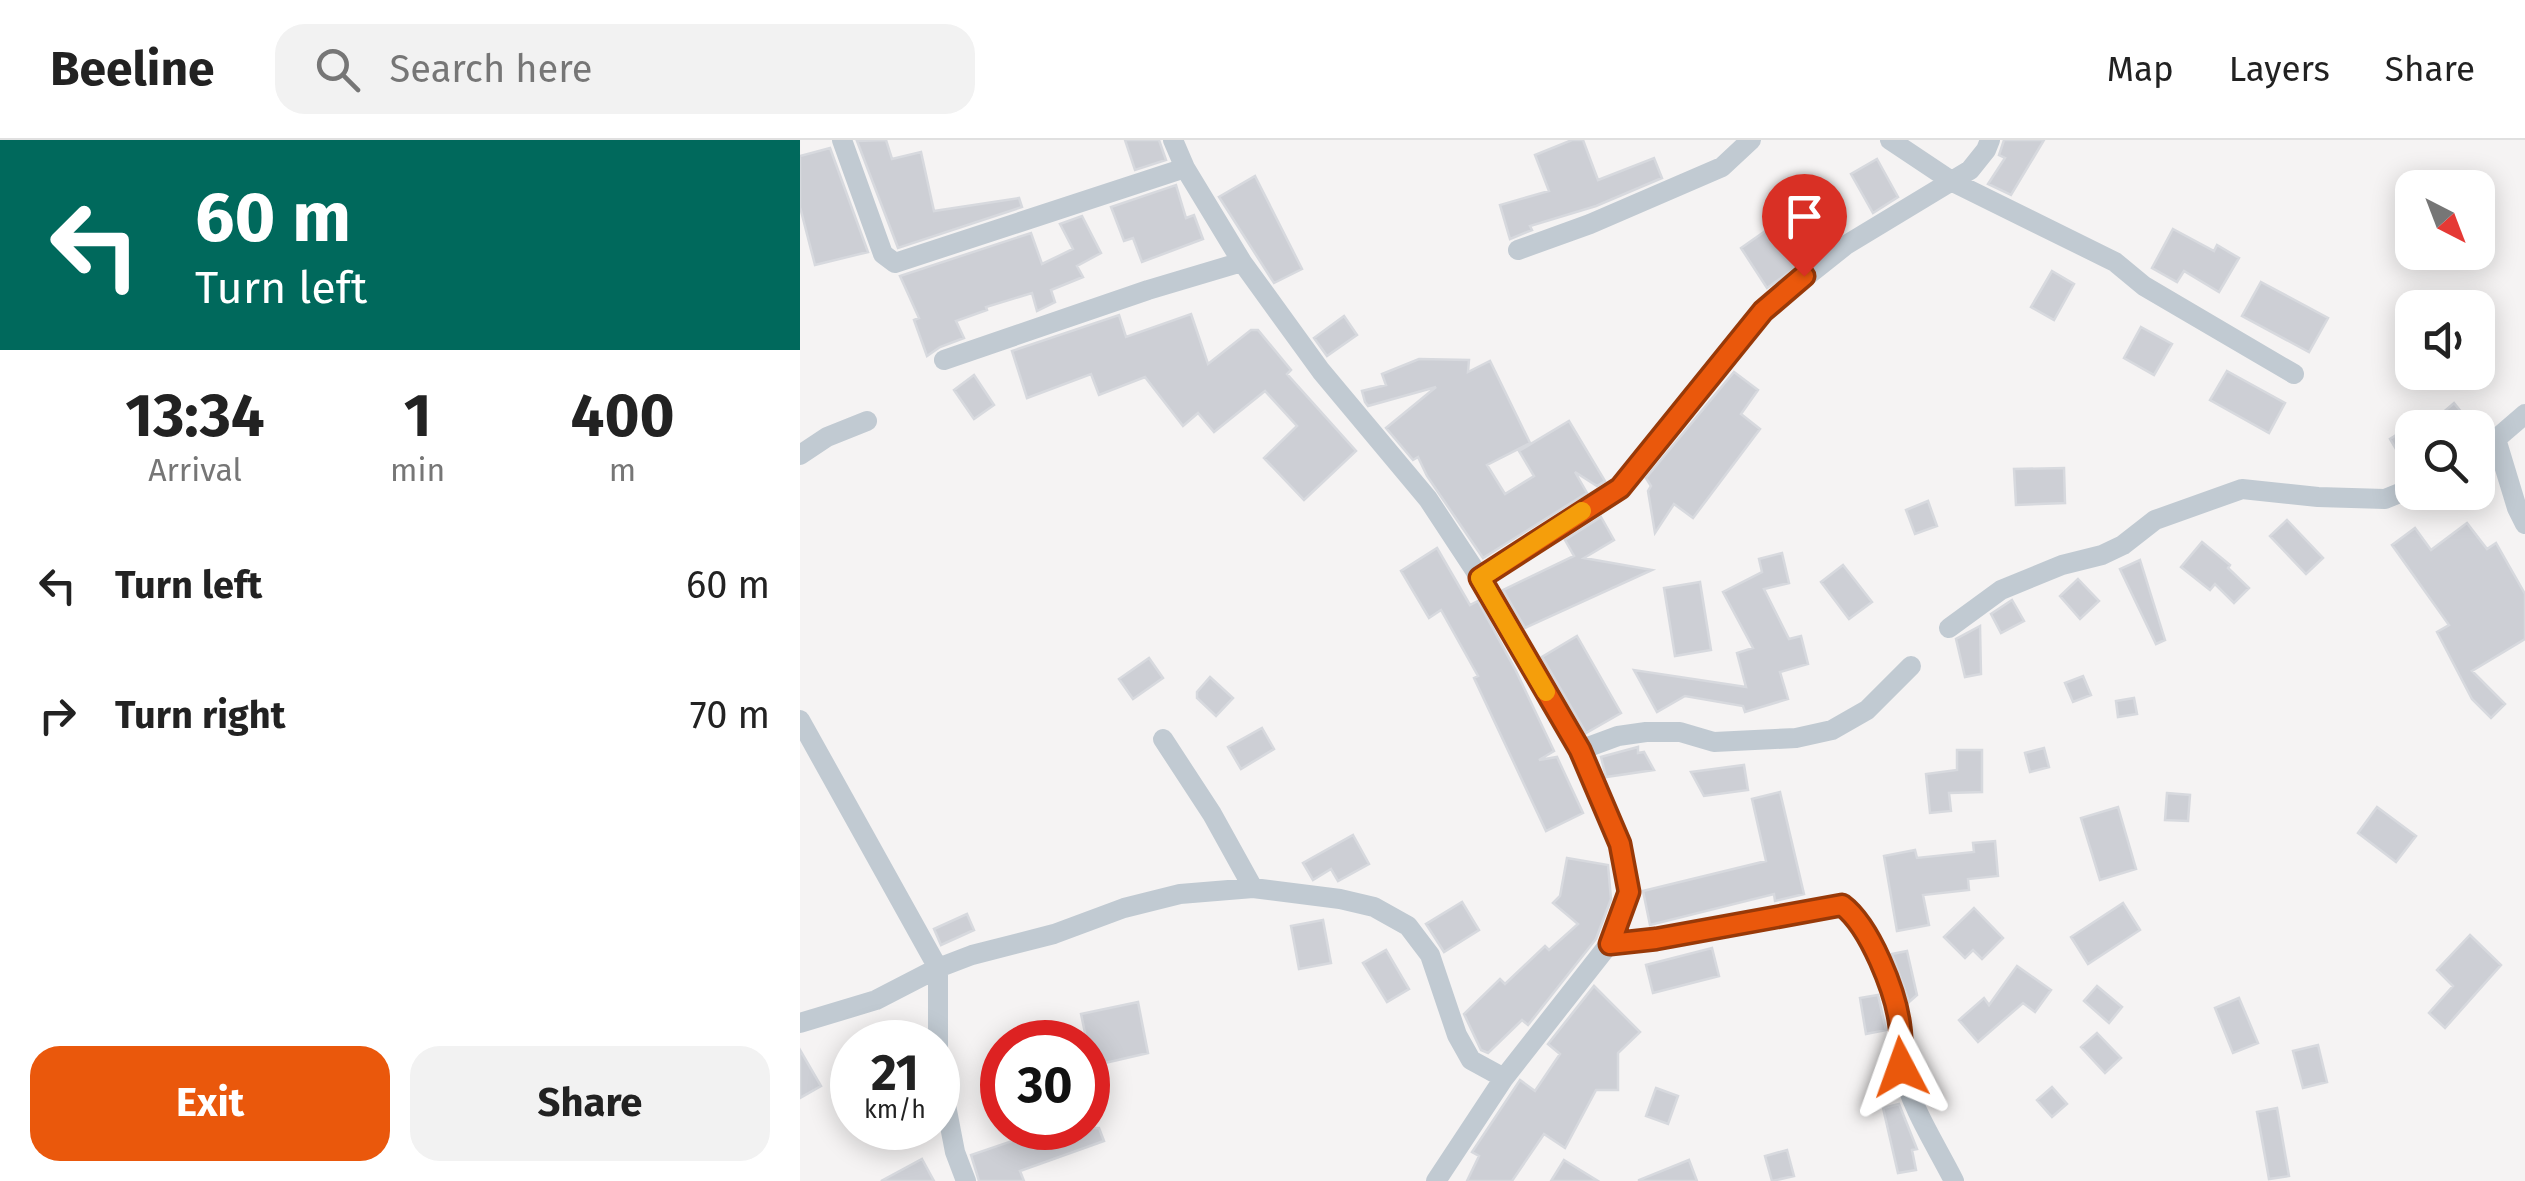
<!DOCTYPE html>
<html lang="en">
<head>
<meta charset="utf-8">
<style>
	:root { --surface:#fff; --page:#f2f2f2; --text:#222; --muted:#767676; --line:#e0e0e0; --accent:#ea580c }
	body { margin:0; font-family:"Fira Sans",sans-serif; background:var(--page); color:var(--text); height:100vh; display:flex; flex-direction:column; font-size:38px; white-space:nowrap }
	* { box-sizing:border-box; margin:0 }
	p { font-size:32px; color:var(--muted) }
	.icon { flex:none; width:55px; height:55px; fill:none; stroke:currentColor; stroke-width:2; stroke-linecap:round; stroke-linejoin:round }
	.map { position:relative; flex:1; overflow:hidden }
	.drawer { display:flex; flex-direction:column; background:var(--surface); width:800px }
	.drawer>* { flex:none }
	.guide { background:#00695c; color:#fff; overflow:hidden }
	.needle { width:65px; rotate:138deg }
	.tools { position:absolute; left:1595px; top:30px; display:grid; gap:20px }
	.tools a { display:grid; place-items:center; width:100px; height:100px; border-radius:20px; background:var(--surface); box-shadow:0 5px 25px #0003; font-size:50px }
	.speed { position:absolute; left:30px; top:880px; display:flex; gap:20px; font-size:50px; font-weight:700; text-align:center }
	.speed>* { display:grid; place-content:center; width:130px; height:130px; border-radius:50%; background:var(--surface); box-shadow:0 5px 25px #0003; line-height:1 }
	.speed small { font-size:25px; font-weight:400 }
	.speed .limit { border:15px solid #d22; background:#fff; color:#111 }
	.pin { position:absolute; display:grid; place-items:center; width:85px; height:85px; color:#fff; margin:-102px -42px; border-radius:50% 50% 50% 0; rotate:-45deg; box-shadow:0 0 10px #0007 }
	.pin .icon { rotate:45deg }
	.me { position:absolute; width:110px; margin:-55px; rotate:356deg; stroke-linejoin:round; filter:drop-shadow(0 0 8px #0008) }
	.turn { display:flex; align-items:center; gap:35px; height:210px; padding:0 30px; font-size:45px }
	.turn .icon { width:130px; height:130px; stroke-width:2.5 }
	.turn b { display:block; font-size:70px; line-height:85px }
	.eta { display:flex; justify-content:space-evenly; align-items:center; height:170px; text-align:center }
	.eta b { font-size:60px; font-weight:700; line-height:70px }
	.action { display:flex; gap:20px; margin-top:auto; padding:20px 30px }
	.action a { flex:1; height:115px; border-radius:30px; background:var(--accent); color:#fff; font-size:40px; font-weight:700; line-height:115px; text-align:center }
	.action a+a { background:var(--page); color:var(--text) }
	ul { padding:0; list-style:none }
	li { display:flex; align-items:center; gap:30px; height:130px; padding:0 30px }
	li div { flex:1 }
	li b { display:block; font-size:38px }
	li em { font-style:normal }
	header { display:flex; align-items:center; gap:60px; box-sizing:border-box; height:140px; padding:0 50px; background:var(--surface); border-bottom:2px solid var(--line) }
	header strong { font-size:48px }
	nav { display:flex; gap:55px; margin-inline-start:auto; font-size:35px }
	.search { width:700px; height:90px; background:var(--page); display:flex; align-items:center; gap:25px; box-sizing:border-box; padding:0 35px; border-radius:30px; color:var(--muted); font-size:38px }
	main { display:flex; flex:1; min-height:0 }
	.map>svg:first-child { display:block }
	.building { fill:#cdcfd5; stroke:#d7d9de; stroke-width:2.5 }
	.lines { fill:none; stroke-linecap:round; stroke-linejoin:round }
	.minor { stroke:#c1cad2; stroke-width:20 }
	.route-casing { stroke:#983908; stroke-width:25 }
	.route { stroke:#ea580c; stroke-width:18 }
	.slow { stroke:#f59e0b; stroke-width:18 }
</style>
</head>
<body>
<header>
<strong>Beeline</strong>
<div class="search"><svg class="icon" aria-label="search" viewBox="0 0 24 24"><circle cx="10" cy="10" r="6"/><path d="M15 15l6 6"/></svg>Search here</div>
<nav><a>Map</a><a>Layers</a><a>Share</a></nav>
</header>
<main>
<section class="drawer">
<div class="guide">
<div class="turn"><svg class="icon" aria-label="left" viewBox="0 0 24 24"><path d="M17 20v-9H6M10 6l-5 5 5 5"/></svg><div><b>60 m</b>Turn left</div></div>
</div>
<div class="eta">
<div><b>13:34</b><p>Arrival</p></div>
<div><b>1</b><p>min</p></div>
<div><b>400</b><p>m</p></div>
</div>
<ul>
<li><svg class="icon" aria-label="left" viewBox="0 0 24 24"><path d="M17 20v-9H6M10 6l-5 5 5 5"/></svg><div><b>Turn left</b></div><em>60 m</em></li>
<li><svg class="icon" aria-label="right" viewBox="0 0 24 24"><path d="M7 20v-9h11M14 6l5 5-5 5"/></svg><div><b>Turn right</b></div><em>70 m</em></li>
</ul>
<div class="action"><a>Exit</a><a>Share</a></div>
</section>
<div class="map">
<svg width="1725" height="1041" viewBox="0 0 1725 1041">
	<rect width="100%" height="100%" fill="#f5f3f3"/>
	<path class="building" d="M86,0L92,19L121,12L134,71L219,58L222,67L98,108L57,1Z
		M325,0H359L366,20L335,30Z
		M772,0H783L798,40L854,18L862,38L796,66L730,86L732,90L710,99L700,65L749,51L735,15Z
		M1204,0H1244L1211,55L1188,44L1205,18L1199,15Z
		M30,8L68,112L15,125L0,67V16Z
		M1077,19L1098,57L1073,73L1051,34Z
		M455,36L502,129L474,143L419,57Z
		M376,45L386,78L394,75L403,99L342,122L333,98L324,101L311,67Z
		M282,76L301,113L277,126L283,137L251,150L255,162L237,171L232,153L186,167L187,170L156,181L164,198L140,207L127,216L114,180L119,178L100,136L231,93L242,124L273,109L260,84Z
		M971,87L997,127L967,148L941,108Z
		M1373,89L1414,111L1417,105L1439,118L1419,152L1384,131L1377,142L1352,128Z
		M1252,131L1274,144L1254,180L1231,167Z
		M1461,142L1528,178L1509,212L1442,176Z
		M391,174L408,224L451,190H458L491,230L487,234L556,311L504,360L464,318L497,286L465,251L414,292L398,273L383,286L345,237L299,255L291,234L227,258L212,211L319,175L326,197Z
		M544,176L557,195L527,216L514,198Z
		M1341,187L1372,204L1354,235L1324,218Z
		M619,219L669,220L668,232L690,221L730,303L687,325L705,354L734,336L719,311L769,281L805,341L797,346L775,332L787,353L683,418L627,336L618,317L613,320L586,288L636,247L568,266L565,262L562,251L586,245L582,234Z
		M1427,231L1485,263L1469,293L1410,260Z
		M934,232L958,250L941,274L960,289L893,378L874,364L855,393L848,351L851,346L846,338Z
		M174,235L194,265L174,279L154,250Z
		M1654,263L1667,279L1656,288H1625Z
		M1612,285V308L1600,316L1590,299Z
		M1264,328L1265,363L1216,365L1214,329Z
		M1128,361L1137,386L1115,394L1106,370Z
		M801,377L814,400L784,418L852,430L725,488L703,450L774,416L765,400Z
		M1487,380L1523,418L1506,434L1470,396Z
		M1667,383L1687,409L1696,403L1725,454V499L1672,531L1705,564L1691,578L1672,559L1637,492L1649,485L1592,405L1615,388L1631,410Z
		M1402,402L1430,425L1428,428L1449,448L1434,463L1415,444L1410,450L1381,427Z
		M637,408L670,465L678,461L716,531L754,611L739,620L757,617L783,673L746,691L674,538L678,536L641,470L629,478L601,431Z
		M982,413L989,443L964,449L989,499L1001,496L1008,524L980,532L988,559L945,572L943,566L885,556L857,572L834,530L946,547L937,513L953,508L923,452L962,432L959,419Z
		M1340,420L1365,500L1356,504L1320,429Z
		M1043,425L1072,462L1049,479L1021,442Z
		M1278,439L1299,461L1280,479L1260,456Z
		M900,442L911,510L875,516L864,448Z
		M1212,460L1224,481L1201,493L1191,474Z
		M1180,486L1181,534L1165,537L1156,499Z
		M777,496L821,573L786,593L742,517Z
		M349,518L363,538L333,559L319,539Z
		M1283,536L1291,555L1273,562L1265,543Z
		M410,537L433,558L416,576L397,558V552Z
		M1334,558L1337,574L1318,577L1316,561Z
		M462,588L474,609L441,629L428,607Z
		M838,607V613L844,612L854,630L806,637L801,617Z
		M1244,608L1249,627L1230,632L1225,613Z
		M1157,610H1182V652L1149,653L1151,671L1130,673L1126,634L1157,630Z
		M944,625L948,650L904,656L891,632Z
		M980,652L1004,754L975,761L974,754L850,785L843,751L966,721L952,659Z
		M1367,653L1390,655L1388,681L1365,680Z
		M1318,667L1336,729L1300,740L1281,678Z
		M1577,667L1616,696L1596,722L1558,693Z
		M553,695L569,724L538,741L531,729L513,740L503,723Z
		M1195,701L1198,736L1168,739L1169,750L1123,755L1129,785L1097,791L1084,716L1115,710L1117,718L1174,712L1173,703Z
		M767,718L808,725L811,759L796,799L728,885L722,880L688,913L681,910L664,874L700,839L705,844L745,806L749,810L778,784L753,763L760,756Z
		M662,762L679,790L644,812L626,784Z
		M1323,763L1340,790L1288,824L1271,797Z
		M1174,768L1203,798L1182,819L1173,810L1165,818L1144,797Z
		M167,774L174,790L141,805L134,789Z
		M523,780L531,823L499,829L491,786Z
		M1670,795L1701,825L1645,888L1629,873L1653,846L1637,830Z
		M912,808L919,836L853,853L846,825Z
		M586,810L609,849L587,862L563,823Z
		M1107,811L1117,855L1109,862L1092,814Z
		M1217,826L1251,850L1235,872L1223,863L1178,902L1159,880L1184,858L1189,865Z
		M794,846L840,892L818,913V950H796L765,1008L744,994L712,1041H667L679,1016L672,1012L720,940L735,951L760,914L748,904Z
		M1297,846L1322,867L1309,883L1284,861Z
		M1078,855L1086,890L1066,894L1060,858Z
		M1439,858L1458,903L1433,913L1415,868Z
		M338,862L348,913L292,926L281,874Z
		M1297,893L1321,918L1305,933L1281,907Z
		M1518,905L1527,942L1503,948L1493,911Z
		M0,910L21,946L0,958Z
		M1252,947L1267,964L1252,977L1237,960Z
		M856,948L878,956L868,984L846,976Z
		M1099,964L1117,1009L1112,1010L1116,1030L1098,1033L1083,968Z
		M1477,968L1489,1036L1469,1039L1457,972Z
		M262,988H299L304,1001L220,1031L224,1041H179L171,1015L218,999L219,1003Z
		M987,1010L994,1036L972,1041L965,1016Z
		M122,1019L134,1041H81Z
		M764,1020L798,1041H751Z
		M889,1020L897,1041H839V1040Z"/>
	<g class="lines">
		<path class="minor" d="M42,0L83,114L95,123L385,28
			M373,0L385,28L442,122L521,231L628,359L680,438L780,610L820,704L829,752L810,803L704,938L636,1041
			M1090,0L1153,42L1315,122L1344,146L1494,234
			M718,110L790,84L922,27L951,0
			M144,220L348,150L442,122
			M1725,274L1696,299L1717,368L1725,384
			M1678,308L1696,299
			M0,315L27,297L67,281
			M680,438L820,348L963,171L1046,105L1170,30L1186,10L1190,0
			M1149,488L1201,450L1262,425L1302,415L1323,405L1355,380L1442,349L1518,357L1585,359L1612,348
			M0,580L138,828V924L155,1012L166,1041
			M363,599L412,674L453,748
			M780,610L818,596L846,592H880L914,602L996,598L1032,590L1067,570L1111,526
			M810,803L856,799L1043,765C1070,786 1097,855 1100,889C1102,902 1099,916 1102,928C1111,968 1136,1005 1154,1041
			M0,883L76,860L138,828L172,815L254,794L324,768L380,754L453,748L540,759L574,767L608,786L630,815L657,895L671,920L704,938"/>
	</g>
	<g class="lines">
		<g class="route-casing">
			<path id="route" d="M1004,136L963,171L820,348L680,438L780,610L820,704L829,752L810,804L856,799L1042,765C1070,786 1096,852 1100,887C1102,900 1101,914 1101,927"/>
		</g>
		<use href="#route" class="route"/>
		<path class="slow" d="M746,552L680,438L782,371"/>
	</g>
</svg>
<div class="tools">
<a><svg class="needle" viewBox="-14 -14 28 28"><path d="M0-13l5 13h-10z" fill="#e53935"/><path d="M0 13l5-13h-10z" fill="#767676"/></svg></a>
<a><svg class="icon" aria-label="sound" viewBox="0 0 24 24"><path d="M4 9h4l5-4v14l-5-4H4zM17 9q2 3 0 6"/></svg></a>
<a><svg class="icon" aria-label="search" viewBox="0 0 24 24"><circle cx="10" cy="10" r="6"/><path d="M15 15l6 6"/></svg></a>
</div>
<div class="speed"><div>21<small>km/h</small></div><div class="limit">30</div></div>
<div class="pin" style="left:1004px;top:136px;background:#d93025"><svg class="icon" aria-label="arrive" viewBox="0 0 24 24"><path d="M6 21V4h12l-3 4 3 4H6"/></svg></div>
<svg class="me" style="left:1101px;top:927px" viewBox="-20 -20 40 40"><path d="M0-17L14 15 0 8-14 15z" fill="#ea580c" stroke="#fff" stroke-width="4"/></svg>
</div>
</main>
</body>
</html>
